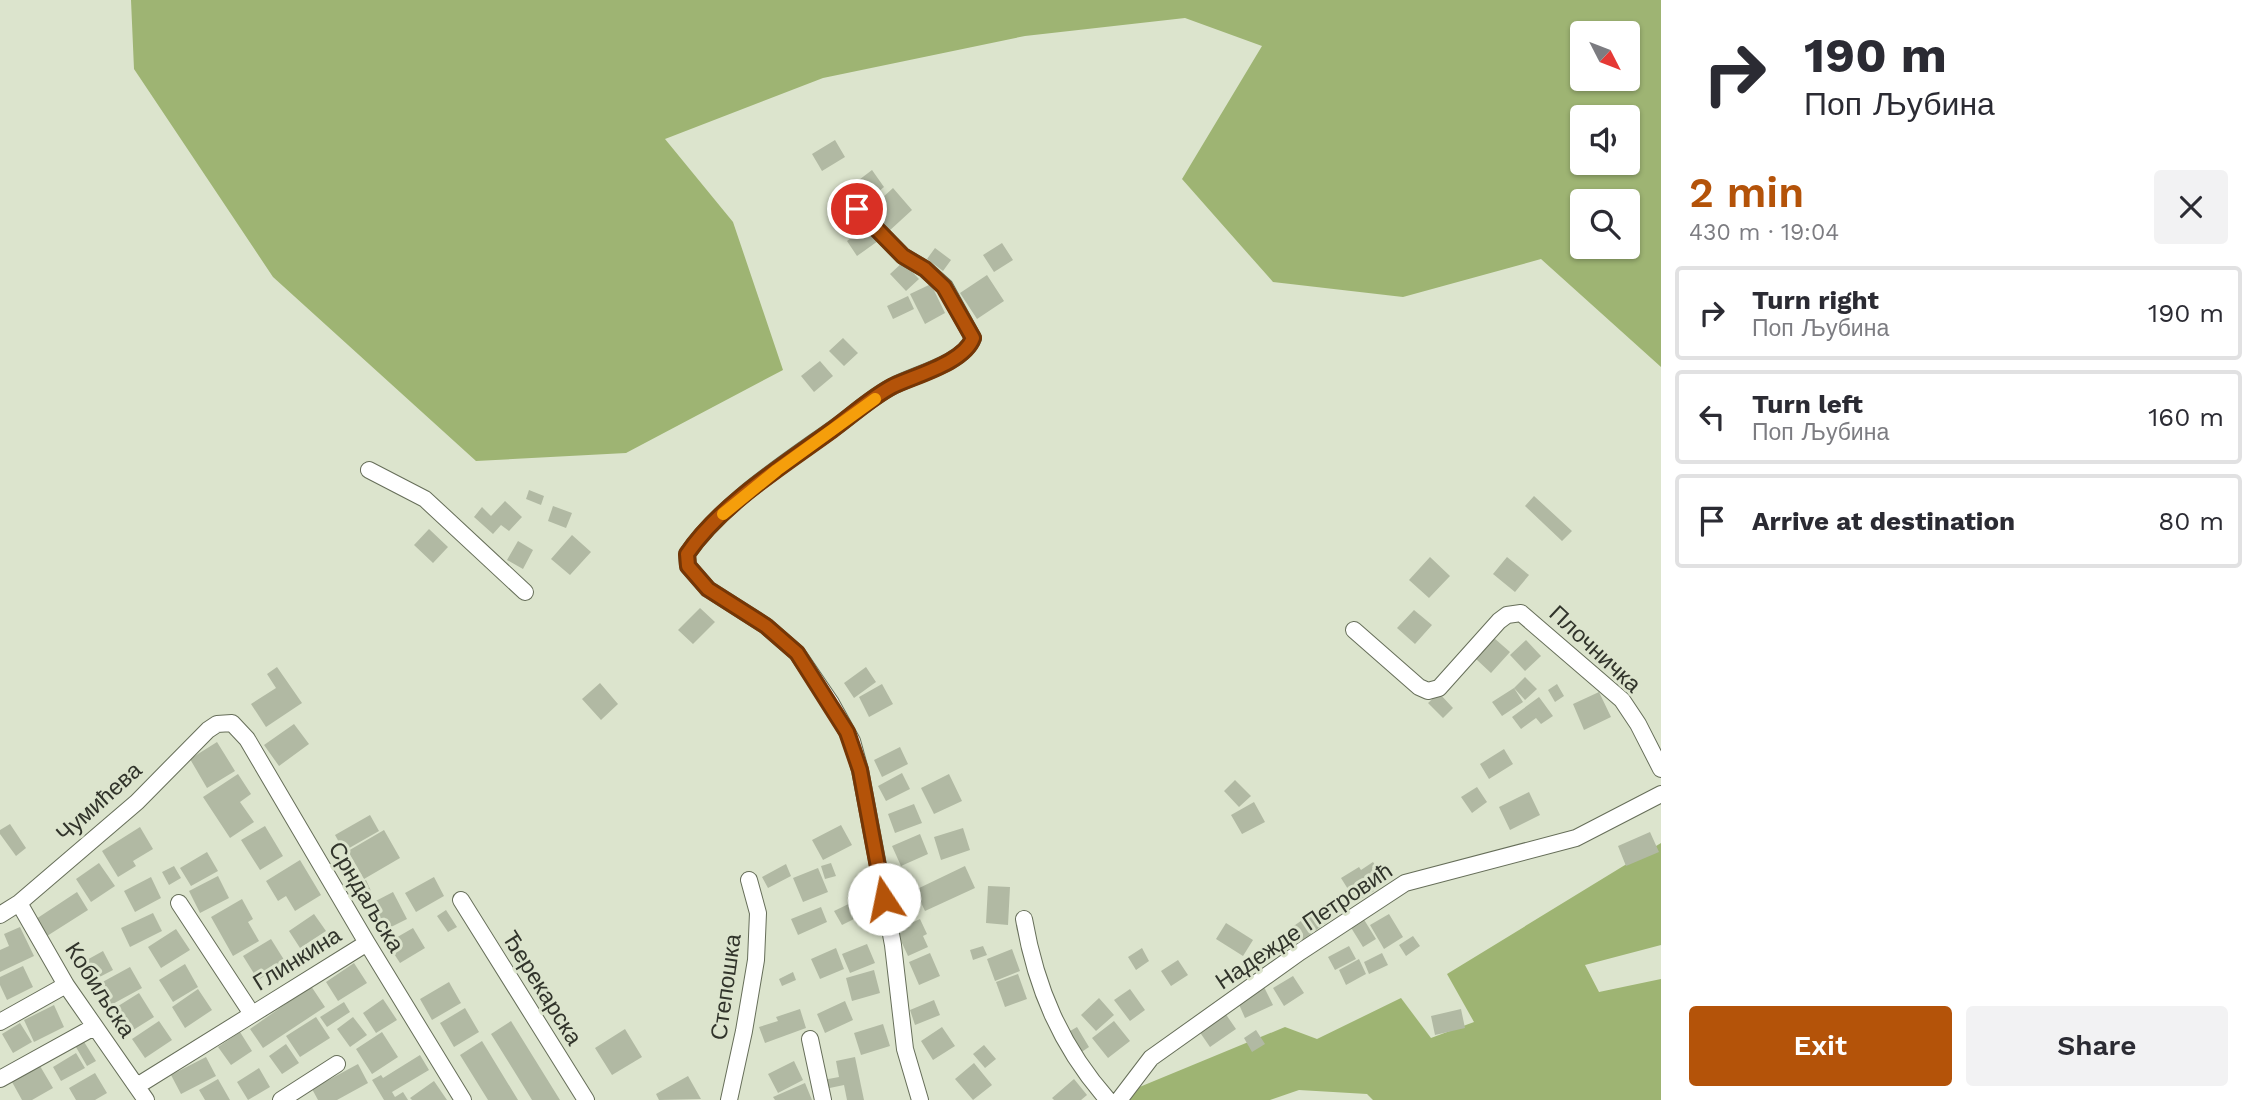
<!DOCTYPE html>
<html lang="en">
<head>
<meta charset="utf-8">
<style>
	:root { --surface:#fff; --page:#f2f2f3; --text:#2b2b33; --muted:#7c7c81; --line:#e1e1e2; --accent:#b45309 }
	body { margin:0; font-family:"Work Sans",sans-serif; background:var(--page); color:var(--text); height:100vh; display:flex; flex-direction:column; font-size:26px; white-space:nowrap }
	* { box-sizing:border-box; margin:0 }
	p { font-size:23px; color:var(--muted) }
	.icon { flex:none; width:38px; height:38px; fill:none; stroke:currentColor; stroke-width:2; stroke-linecap:round; stroke-linejoin:round }
	.map { position:relative; flex:1; overflow:hidden }
	.drawer { display:flex; flex-direction:column; background:var(--surface); width:595px }
	.drawer>* { flex:none }
	.guide { background:#fff; color:var(--text); overflow:hidden }
	.needle { width:46px; rotate:132deg }
	.buttons { position:absolute; left:1570px; top:21px; display:grid; gap:14px }
	.buttons a { display:grid; place-items:center; width:70px; height:70px; border-radius:7px; background:var(--surface); box-shadow:0 2px 5px #0004; font-size:35px }
	.pin { position:absolute; display:grid; place-items:center; width:60px; height:60px; color:#fff; margin:-30px; border:4px solid #fff; border-radius:50%; box-shadow:0 2px 7px #0007 }
	.me { position:absolute; width:77px; margin:-38px; rotate:349deg; stroke-linejoin:round; filter:drop-shadow(0 0 5px #0008) }
	.turn { display:flex; align-items:center; gap:24px; height:147px; padding:0 28px; font-size:32px }
	.turn .icon { width:91px; height:91px; stroke-width:2.5 }
	.turn b { display:block; font-size:49px; line-height:60px }
	.round { display:grid; place-items:center; flex:none; width:74px; height:74px; border-radius:7px; background:var(--page) }
	.overview { display:flex; align-items:center; justify-content:space-between; height:119px; padding:0 28px }
	h1 { font-size:42px; font-weight:600; line-height:52px; color:var(--accent) }
	.cta { display:flex; gap:14px; margin-top:auto; padding:14px 28px }
	.cta a { flex:1; height:80px; border-radius:7px; background:var(--accent); color:#fff; font-size:28px; font-weight:600; line-height:80px; text-align:center }
	.cta a+a { background:var(--page); color:var(--text) }
	ul { padding:0; list-style:none }
	li { display:flex; align-items:center; gap:21px; height:94px; margin:0 14px 10px; padding:0 14px; border:4px solid var(--line); border-radius:7px }
	li div { flex:1 }
	li b { display:block; font-size:26px }
	li em { font-style:normal }
	main { display:flex; flex:1; min-height:0 }
	.map>svg:first-child { display:block }
	.forest { fill:#9eb473; fill-rule:evenodd }
	.building { fill:#b1b9a3 }
	.lines { fill:none; stroke-linecap:round; stroke-linejoin:round }
	.street-casing { stroke:#666e59; stroke-width:18 }
	.street { stroke:#fff; stroke-width:16 }
	.route-casing { stroke:#753606; stroke-width:18 }
	.route { stroke:#b45309; stroke-width:12 }
	.slow { stroke:#f59e0b; stroke-width:12 }
	.labels { text-anchor:middle; dominant-baseline:central; stroke-width:6; stroke-linejoin:round; paint-order:stroke }
	.street-label { font-size:23px; fill:#31342b; stroke:#dce4cd }
</style>
</head>
<body>
<main>
<div class="map">
<svg width="1661" height="1100" viewBox="0 0 1661 1100">
	<rect width="100%" height="100%" fill="#dce4cd"/>
	<path class="forest" d="M131,0H1661V367L1541,259L1403,297L1273,282L1182,179L1262,46L1185,18L1025,36L823,78L665,139L733,222L783,370L626,453L476,461L273,277L134,69ZM1582,33H1628V79H1582ZM1582,117H1628V163H1582ZM1582,201H1628V247H1582Z
		M1661,843V945L1585,965L1599,992L1661,979V1100H1373L1367,1094L1299,1090L1270,1100H1119L1125,1093L1285,1027L1317,1039L1401,998L1431,1038L1474,1022L1447,974Z"/>
	<path class="building" d="M835,140L845,157L822,171L812,154Z
		M872,170L884,187L868,200L855,183Z
		M893,188L912,210L888,232L869,210Z
		M868,226L878,241L857,256L847,241Z
		M1002,243L1013,260L994,272L983,255Z
		M935,248L951,260L943,271L927,259Z
		M903,262L919,279L906,291L890,274Z
		M987,275L1004,301L977,319L960,293Z
		M931,284L945,313L925,324L910,294Z
		M908,296L914,309L893,319L887,306Z
		M843,338L858,353L844,366L829,351Z
		M820,361L833,376L814,392L801,376Z
		M529,490L544,496L541,505L526,499Z
		M1534,496L1572,531L1562,541L1525,506Z
		M505,501L522,517L509,531L501,525L493,534L474,517L482,507L491,516Z
		M553,506L572,513L566,528L548,521Z
		M429,529L448,547L433,563L414,545Z
		M572,535L591,552L570,575L551,559Z
		M518,541L533,550L523,569L507,560Z
		M1430,557L1450,576L1429,598L1409,580Z
		M1507,557L1529,575L1515,592L1493,574Z
		M700,608L715,622L693,644L678,630Z
		M1414,610L1432,625L1415,644L1397,628Z
		M1494,638L1510,652L1491,673L1476,659Z
		M1526,640L1541,656L1525,671L1510,655Z
		M277,667L302,703L266,727L251,704L276,688L267,674Z
		M866,667L876,682L854,698L844,683Z
		M1525,677L1537,689L1525,700L1514,688Z
		M600,683L618,704L601,720L582,699Z
		M882,684L893,704L869,717L859,697Z
		M1557,684L1564,696L1555,702L1548,690Z
		M1514,688L1523,702L1502,716L1492,702Z
		M1599,692L1611,717L1584,730L1573,704Z
		M1439,693L1453,708L1443,718L1428,703Z
		M1539,697L1553,716L1541,724L1536,718L1521,729L1512,717Z
		M294,724L309,744L279,766L264,745Z
		M217,742L235,771L207,788L190,759Z
		M900,747L908,764L882,777L874,760Z
		M1504,749L1513,764L1489,779L1480,764Z
		M902,773L910,789L886,801L878,786Z
		M238,774L251,794L240,802L254,822L230,838L203,797Z
		M949,774L962,801L934,814L921,788Z
		M1235,780L1251,796L1239,807L1224,791Z
		M1477,787L1487,802L1472,813L1461,797Z
		M1529,792L1540,815L1510,830L1499,807Z
		M1254,802L1265,822L1242,834L1231,815Z
		M914,804L922,823L895,833L888,814Z
		M370,815L379,831L344,851L335,835Z
		M10,824L26,848L16,856L0,834V830Z
		M841,825L852,845L823,860L812,840Z
		M265,826L283,856L260,870L241,840Z
		M140,827L153,849L133,861L136,866L118,877L102,851Z
		M963,828L970,850L941,860L934,837Z
		M384,830L400,858L364,879L348,851Z
		M1650,832L1659,852L1626,866L1618,846Z
		M920,834L928,854L901,866L892,846Z
		M207,852L218,871L191,886L180,868Z
		M300,860L321,895L295,911L286,896L278,901L266,881Z
		M1373,862L1384,879L1372,887L1374,891L1356,902L1341,878L1359,867L1361,870Z
		M99,863L115,886L91,902L76,879Z
		M831,863L836,876L825,879L821,866Z
		M786,864L791,876L768,888L762,877Z
		M174,866L181,878L169,885L162,872Z
		M965,866L975,888L925,911L915,890Z
		M818,868L828,892L803,902L793,878Z
		M218,876L229,898L200,913L189,891Z
		M151,877L161,898L135,912L124,891Z
		M434,877L444,896L416,912L405,893Z
		M366,880L371,891L358,897L353,887Z
		M988,886L1010,887L1008,925L986,923Z
		M77,892L88,910L47,936L36,919Z
		M393,892L407,919L383,931L370,904Z
		M242,899L253,919L248,922L259,941L233,956L211,917Z
		M857,900L864,914L842,925L834,911Z
		M821,907L827,922L798,935L791,919Z
		M1318,909L1327,922L1297,944L1288,930Z
		M446,910L457,927L448,932L437,916Z
		M153,913L162,931L130,947L121,928Z
		M314,914L326,931L300,948L289,931Z
		M1389,914L1403,937L1384,949L1370,925Z
		M1363,918L1376,939L1363,947L1350,926Z
		M920,919L927,934L923,936L928,947L908,956L896,930Z
		M1226,923L1253,940L1243,956L1216,939Z
		M20,927L34,956L0,972V950L9,946L4,934Z
		M413,928L425,948L400,963L387,943Z
		M176,929L190,950L161,968L148,947Z
		M1413,936L1420,946L1406,956L1399,945Z
		M271,939L286,963L258,980L243,956Z
		M867,944L875,963L850,973L842,954Z
		M983,946L987,955L973,960L970,950Z
		M1349,946L1356,959L1335,970L1328,957Z
		M836,948L844,969L820,979L811,959Z
		M1142,948L1149,961L1136,970L1128,957Z
		M1012,949L1020,971L995,981L987,959Z
		M103,951L113,970L86,984L76,966Z
		M930,953L940,976L919,985L909,962Z
		M1382,953L1388,965L1369,974L1364,962Z
		M1359,959L1366,974L1346,985L1339,970Z
		M1178,960L1188,975L1171,986L1161,971Z
		M354,963L367,983L338,1001L326,982Z
		M185,964L198,987L173,1002L159,980Z
		M23,966L33,987L7,1000L0,985V977Z
		M130,967L142,988L109,1006L97,985Z
		M874,970L880,993L852,1001L846,978Z
		M793,972L796,980L782,986L779,979Z
		M1018,974L1027,999L1005,1007L996,982Z
		M1293,976L1304,993L1284,1006L1273,988Z
		M449,982L461,1003L432,1020L420,999Z
		M311,986L325,1007L263,1048L250,1029Z
		M1264,987L1273,1005L1245,1018L1237,1000Z
		M198,989L212,1010L185,1028L172,1007Z
		M1130,989L1145,1010L1130,1021L1114,1000Z
		M139,993L154,1017L130,1032L115,1008Z
		M1099,998L1114,1015L1096,1031L1081,1015Z
		M383,999L397,1020L376,1033L363,1013Z
		M934,1000L940,1015L915,1025L910,1010Z
		M845,1001L853,1020L825,1033L817,1014Z
		M344,1002L350,1012L327,1027L320,1017Z
		M54,1005L64,1027L34,1042L24,1020Z
		M465,1008L479,1032L454,1047L440,1023Z
		M800,1009L806,1028L765,1043L759,1027L778,1021L776,1017Z
		M1461,1009L1465,1028L1435,1035L1431,1016Z
		M1225,1013L1236,1029L1210,1047L1199,1031Z
		M316,1017L330,1038L300,1057L286,1036Z
		M353,1017L367,1035L350,1047L337,1029Z
		M159,1021L172,1040L145,1058L132,1039Z
		M511,1021L560,1100H532L491,1034Z
		M1114,1021L1130,1041L1108,1058L1092,1038Z
		M20,1023L32,1042L13,1053L2,1034Z
		M883,1024L890,1046L861,1055L854,1033Z
		M942,1027L955,1046L933,1060L921,1041Z
		M1077,1027L1089,1047L1077,1055L1065,1034Z
		M625,1029L642,1057L612,1075L595,1048Z
		M1256,1030L1265,1044L1252,1052L1244,1038Z
		M240,1032L252,1051L231,1065L218,1047Z
		M382,1032L398,1057L372,1074L356,1049Z
		M81,1037L96,1061L87,1066L73,1042Z
		M482,1041L518,1100H488L460,1055Z
		M286,1044L299,1063L282,1074L269,1056Z
		M984,1045L996,1059L985,1068L973,1054Z
		M76,1053L85,1068L61,1081L53,1067Z
		M420,1055L429,1070L392,1092L395,1097L403,1092L408,1100H384L372,1080L381,1075L383,1078Z
		M206,1057L216,1076L181,1094L171,1075Z
		M855,1057L864,1100H847L844,1085L825,1089L823,1080L839,1077L836,1061Z
		M794,1061L803,1080L778,1093L768,1074Z
		M974,1063L992,1085L973,1100L955,1079Z
		M358,1064L368,1083L337,1100H318L312,1089Z
		M40,1066L53,1088L32,1100H22L12,1082Z
		M259,1068L270,1087L248,1100L237,1082Z
		M95,1073L107,1093L95,1100H76L69,1088Z
		M688,1076L701,1099L659,1100L656,1094Z
		M218,1079L230,1100H205L199,1090Z
		M1074,1079L1087,1095L1081,1100H1054L1052,1098Z
		M434,1081L447,1100H412L410,1098Z
		M805,1083L812,1100H775L773,1097Z"/>
	<g class="lines">
		<g class="street-casing">
			<path id="street" d="M857,209L903,256L925,269L945,287L973,338C964,363 916,374 893,386C873,396 855,413 837,426C787,462 722,503 687,554L688,566L708,589L766,626L797,653L831,703L852,741L860,770L893,945L905,1049L920,1100
				M369,470L425,499L525,592
				M1354,630L1419,687L1428,691L1439,688L1499,621L1507,615L1521,613L1622,700L1638,724L1661,769
				M461,900L586,1100
				M19,903L66,985L146,1100
				M179,903L252,1014
				M0,915L19,903L137,802L208,730L217,724L232,723L247,739L367,943L463,1100
				M1024,919C1036,988 1061,1047 1108,1100
				M0,1022L66,985
				M810,1039L823,1100
				M0,1079L94,1027
				M137,1086L367,943
				M281,1100L337,1064
				M729,1100L744,1031L756,960L758,913L749,880
				M1119,1100L1151,1058L1300,952L1405,883L1576,838L1661,794"/>
		</g>
		<use href="#street" class="street"/>
	</g>
	<g class="lines">
		<g class="route-casing">
			<path id="route" d="M857,209L903,256L925,269L944,287L973,338C964,363 916,375 893,386C872,397 852,415 832,430C784,465 721,504 687,554L688,566L708,589L766,626L797,653L847,732L860,770L884,899"/>
		</g>
		<use href="#route" class="route"/>
		<path class="slow" d="M723,514L777,470L875,399"/>
	</g>
	<g class="labels">
		<g class="street-label">
			<text transform="translate(1595 649) rotate(43)">Плочничка</text>
			<text transform="translate(99 802) rotate(-42)">Чумићева</text>
			<text transform="translate(366 897) rotate(59)">Срндаљска</text>
			<text transform="translate(1304 926) rotate(-34)">Надежде Петровић</text>
			<text transform="translate(297 959) rotate(-32)">Глинкина</text>
			<text transform="translate(726 987) rotate(-82)">Степошка</text>
			<text transform="translate(542 988) rotate(58)">Ђерекарска</text>
			<text transform="translate(100 990) rotate(57)">Кобиљска</text>
		</g>
	</g>
</svg>
<div class="buttons">
<a><svg class="needle" viewBox="-14 -14 28 28"><path d="M0-13l5 13h-10z" fill="#e53935"/><path d="M0 13l5-13h-10z" fill="#7c7c81"/></svg></a>
<a><svg class="icon" aria-label="sound" viewBox="0 0 24 24"><path d="M4 9h4l5-4v14l-5-4H4zM17 9q2 3 0 6"/></svg></a>
<a><svg class="icon" aria-label="search" viewBox="0 0 24 24"><circle cx="10" cy="10" r="6"/><path d="M15 15l6 6"/></svg></a>
</div>
<div class="pin" style="left:857px;top:209px;background:#d93025"><svg class="icon" aria-label="arrive" viewBox="0 0 24 24"><path d="M6 21V4h12l-3 4 3 4H6"/></svg></div>
<svg class="me" style="left:884px;top:899px" viewBox="-20 -20 40 40"><circle r="19" fill="#fff"/><path d="M0-13L10 11 0 6-10 11z" fill="#b45309"/></svg>
</div>
<section class="drawer">
<div class="guide">
<div class="turn"><svg class="icon" aria-label="right" viewBox="0 0 24 24"><path d="M7 20v-9h11M14 6l5 5-5 5"/></svg><div><b>190 m</b>Поп Љубина</div></div>
</div>
<div class="overview"><div><h1>2 min</h1><p>430 m · 19:04</p></div><a class="round"><svg class="icon" aria-label="close" viewBox="0 0 24 24"><path d="M6 6l12 12M18 6L6 18"/></svg></a></div>
<ul>
<li><svg class="icon" aria-label="right" viewBox="0 0 24 24"><path d="M7 20v-9h11M14 6l5 5-5 5"/></svg><div><b>Turn right</b><p>Поп Љубина</p></div><em>190 m</em></li>
<li><svg class="icon" aria-label="left" viewBox="0 0 24 24"><path d="M17 20v-9H6M10 6l-5 5 5 5"/></svg><div><b>Turn left</b><p>Поп Љубина</p></div><em>160 m</em></li>
<li><svg class="icon" aria-label="arrive" viewBox="0 0 24 24"><path d="M6 21V4h12l-3 4 3 4H6"/></svg><div><b>Arrive at destination</b></div><em>80 m</em></li>
</ul>
<div class="cta"><a>Exit</a><a>Share</a></div>
</section>
</main>
</body>
</html>
